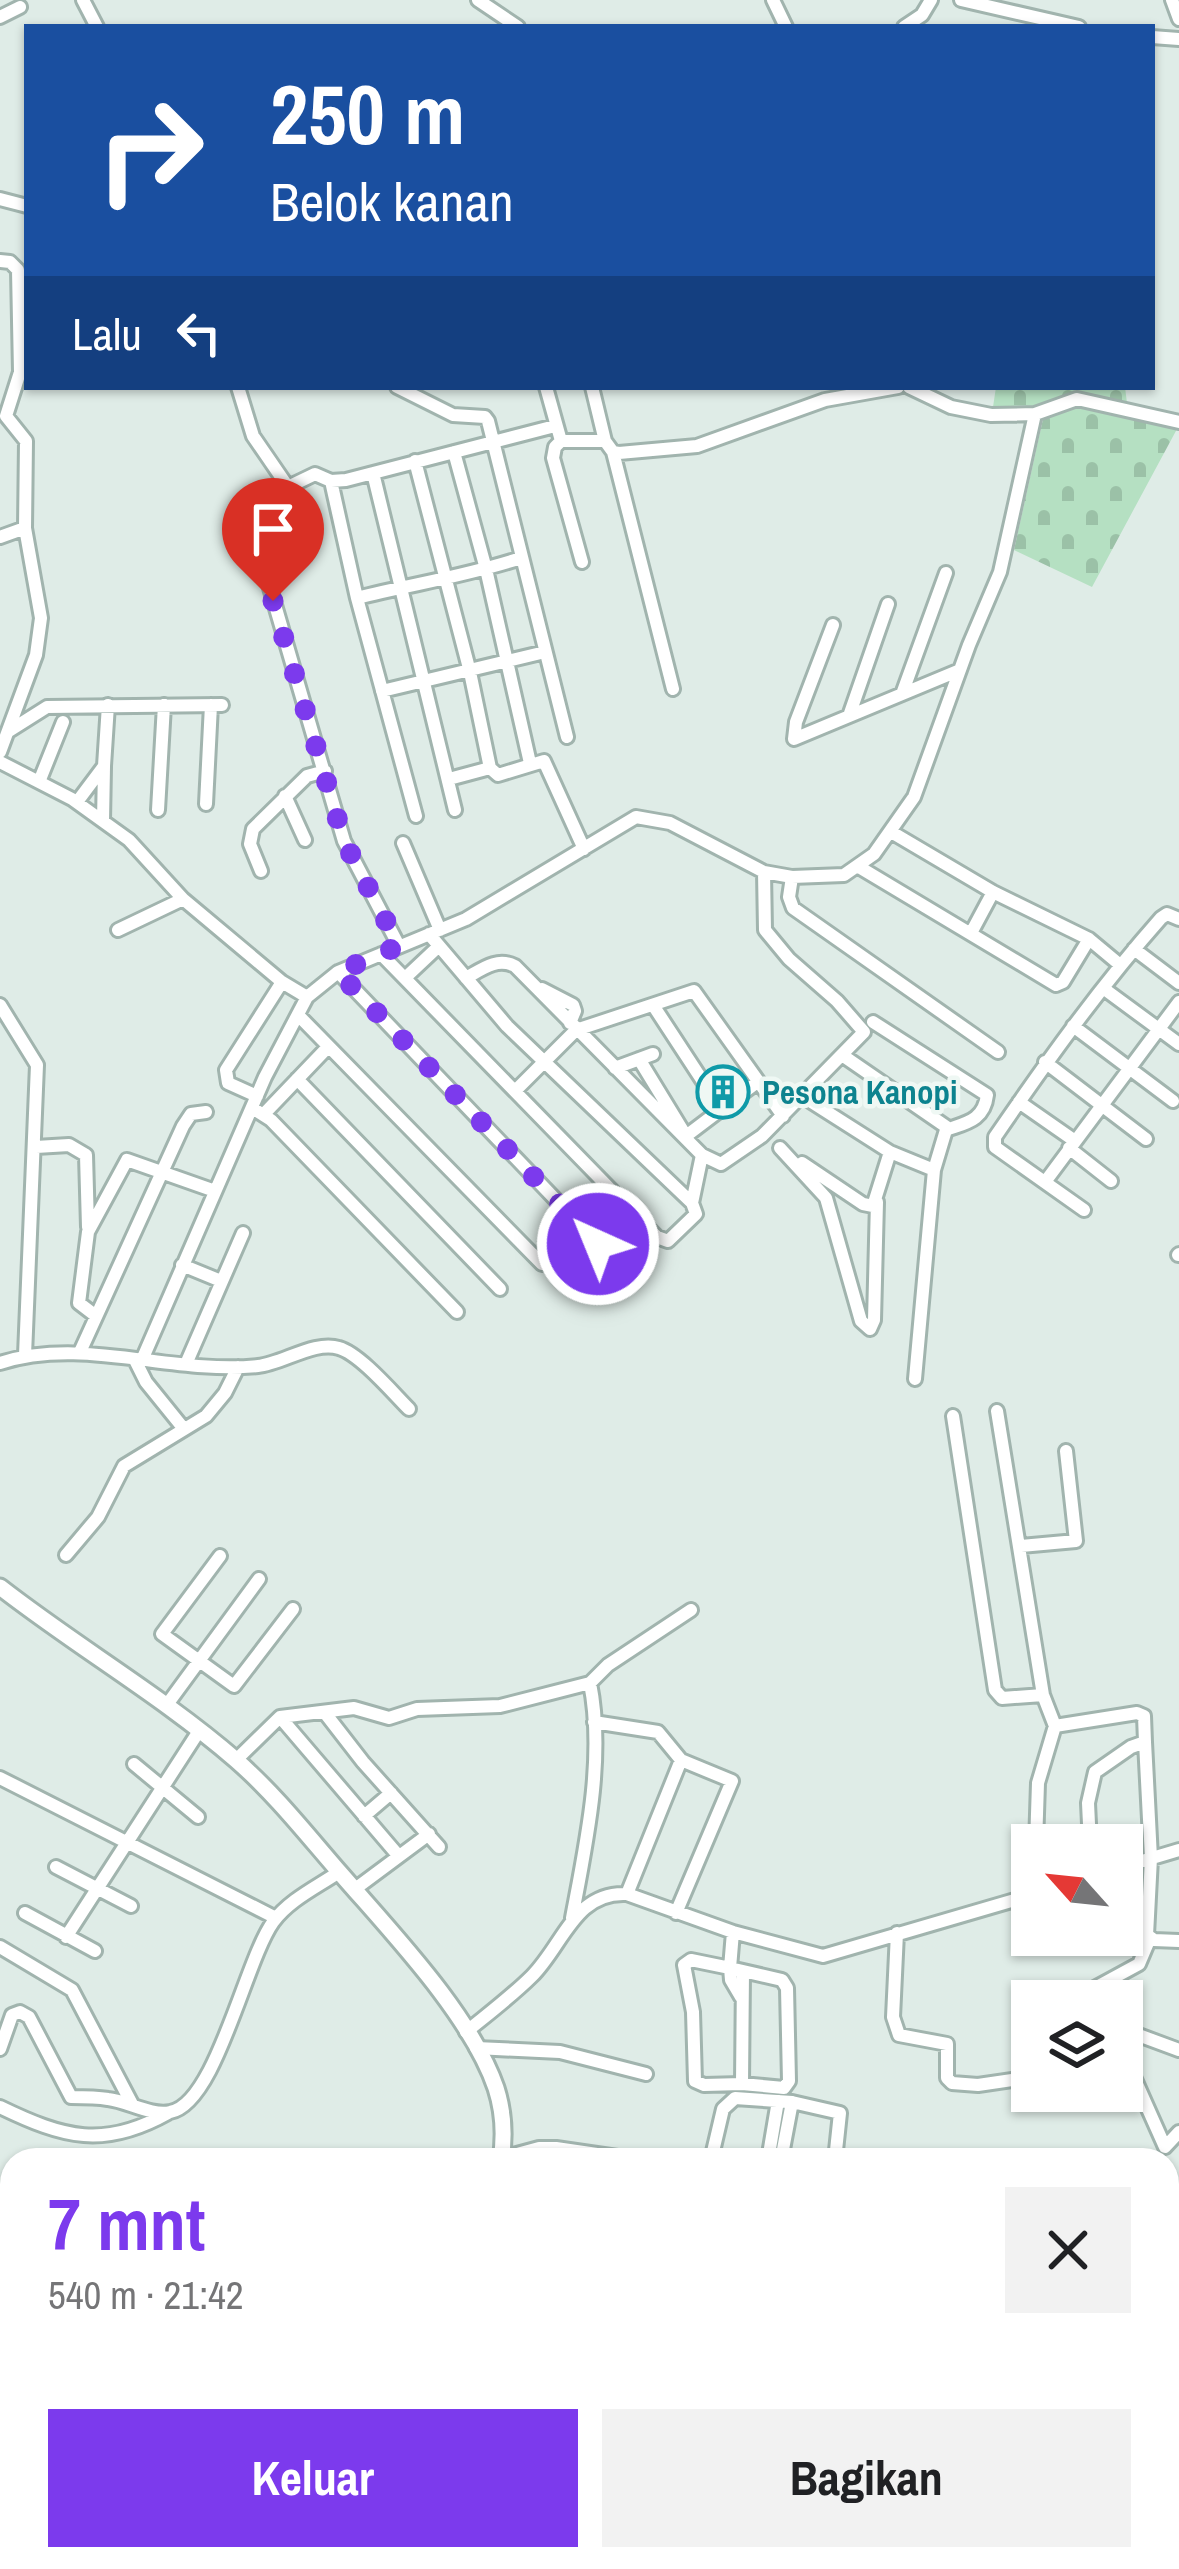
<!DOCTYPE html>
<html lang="id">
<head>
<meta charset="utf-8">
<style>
	:root { --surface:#fff; --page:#f2f2f2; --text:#202124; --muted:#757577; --accent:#7c3aed }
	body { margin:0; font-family:"Archivo Narrow",sans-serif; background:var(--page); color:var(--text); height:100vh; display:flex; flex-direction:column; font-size:45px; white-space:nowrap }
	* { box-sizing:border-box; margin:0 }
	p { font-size:39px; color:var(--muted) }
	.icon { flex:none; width:66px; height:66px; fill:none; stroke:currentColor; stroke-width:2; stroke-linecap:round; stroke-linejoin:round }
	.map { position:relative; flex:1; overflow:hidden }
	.details { position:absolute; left:0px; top:2148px; width:1179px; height:423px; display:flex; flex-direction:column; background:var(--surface); border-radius:36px 36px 0 0; box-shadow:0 3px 9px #0004 }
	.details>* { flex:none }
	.hud { position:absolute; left:24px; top:24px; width:1131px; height:366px; border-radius:0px; box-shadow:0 3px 9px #0004; background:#1a4fa0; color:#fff; overflow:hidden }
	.needle { width:78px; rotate:297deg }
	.buttons { position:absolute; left:1011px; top:1824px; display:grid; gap:24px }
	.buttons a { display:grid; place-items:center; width:132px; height:132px; border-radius:0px; background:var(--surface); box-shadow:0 3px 9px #0004; font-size:60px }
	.pin { position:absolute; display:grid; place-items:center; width:102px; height:102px; color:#fff; margin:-123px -51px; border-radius:50% 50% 50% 0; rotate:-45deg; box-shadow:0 0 12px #0007 }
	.pin .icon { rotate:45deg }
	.me { position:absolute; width:132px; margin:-66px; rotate:316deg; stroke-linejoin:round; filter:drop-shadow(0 0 9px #0008) }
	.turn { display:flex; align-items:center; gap:42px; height:252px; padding:0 48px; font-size:54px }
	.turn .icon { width:156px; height:156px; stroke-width:2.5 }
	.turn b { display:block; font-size:84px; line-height:102px }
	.then { display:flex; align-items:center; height:114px; padding:0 48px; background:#0003; gap:24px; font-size:45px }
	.round { display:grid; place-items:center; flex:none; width:126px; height:126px; border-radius:0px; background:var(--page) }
	.overview { display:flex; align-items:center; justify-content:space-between; height:204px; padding:0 48px }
	h1 { font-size:72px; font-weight:700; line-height:90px; color:var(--accent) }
	.action { display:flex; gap:24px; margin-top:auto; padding:24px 48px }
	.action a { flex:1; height:138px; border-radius:0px; background:var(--accent); color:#fff; font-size:48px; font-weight:700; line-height:138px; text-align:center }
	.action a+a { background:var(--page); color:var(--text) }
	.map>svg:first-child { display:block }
	.cemetery { fill:url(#cemetery-stones) }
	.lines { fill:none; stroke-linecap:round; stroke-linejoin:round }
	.minor-casing { stroke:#a1b4ae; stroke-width:18 }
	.tertiary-casing { stroke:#a1b4ae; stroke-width:21 }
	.minor { stroke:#fff; stroke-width:12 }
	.tertiary { stroke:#fff; stroke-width:15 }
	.route { stroke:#7c3aed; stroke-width:21; stroke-dasharray:0 37.8 }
	.labels { text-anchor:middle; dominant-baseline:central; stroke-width:9; stroke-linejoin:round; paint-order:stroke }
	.culture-label { font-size:33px; font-weight:bold; fill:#0d838f; stroke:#eff8f4; text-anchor:start }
</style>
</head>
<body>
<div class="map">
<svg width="1179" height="2569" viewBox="0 0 1179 2569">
	<defs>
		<pattern id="cemetery-stones" width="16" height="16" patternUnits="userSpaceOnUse" patternTransform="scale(3)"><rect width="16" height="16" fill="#b5e0c2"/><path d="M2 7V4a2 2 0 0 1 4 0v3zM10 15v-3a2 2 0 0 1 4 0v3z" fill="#9bc1a7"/></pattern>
	</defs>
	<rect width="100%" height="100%" fill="#dfece7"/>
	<path class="cemetery" d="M996,387H1125L1127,403L1078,393L1033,406L993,407Z
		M1092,405L1177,429L1092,587L1014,550L1045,410Z"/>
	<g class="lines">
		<g class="minor-casing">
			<path id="minor" d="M83,0L97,27
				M478,0L518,27
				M773,0L786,27
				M961,0L1079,27
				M1172,0L1179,19
				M0,17L20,7
				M904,27L922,15L931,0
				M1152,37L1179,39
				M0,199L27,206
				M0,261L10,262L18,270L20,372L6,416L26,441L25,528L41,618L36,655L0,752
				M238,387L253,436L288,487
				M397,387L453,415L485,417L488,421L567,737
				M546,387L561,441H605L613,452L619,453L697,446L825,400L898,387
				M592,387L605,441
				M909,387L951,407L991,415L1035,414L1077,399L1179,422
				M561,441L555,447L553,458L582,562
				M454,452L486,569L530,763
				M613,452L673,689
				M415,461L470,672L490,768L498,775L544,761L584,849
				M373,473L455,810
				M331,481L357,598L416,816
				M0,537L25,528
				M357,598C412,584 467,576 521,558
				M833,625L796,722L794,739L960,670
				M382,691L545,652
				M902,694L946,573
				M849,716L888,604
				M9,731L47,707L222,705
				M0,762L72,799L129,840L183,899L282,982L307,997
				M449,779L490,768
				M39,782L63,722
				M285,796L305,840
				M77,802L104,766L108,705
				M206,804L211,705
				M158,810L164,705
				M103,821L104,767
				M893,833L993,892L1089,939L1119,964
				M403,843L440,930
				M859,867L1056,985L1063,982L1089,939
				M261,871L250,844L253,829L307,776L325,771
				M792,877L789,897L793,908L998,1052
				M118,930L183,899
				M971,933L993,892
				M399,946L344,841L256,540L292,526L296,520L288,487L315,474L331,481L346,480L555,426
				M1134,949L1179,983
				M381,954L657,1237L668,1241L696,1214L692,1203L507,1026L429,934
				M338,972L598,1244
				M405,978L439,946
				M466,978C482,969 497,957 515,966L702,1155L692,1203
				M1103,988L1179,1044
				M542,989L573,1005L575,1011L570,1023
				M0,1005L37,1065L25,1355
				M653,1005L721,1109
				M298,1015L542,1264
				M873,1022L987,1095C984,1121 965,1123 946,1130L934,1170
				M1073,1026L1173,1101
				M842,1055L948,1128
				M639,1059L686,1136L756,1083
				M1045,1062L1146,1139
				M615,1068L653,1054
				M297,1079L500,1289
				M515,1091L576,1030L694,991L783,1116
				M257,1096L228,1083L226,1070L282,982
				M802,1096L890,1152L934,1170L915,1379
				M1019,1102L1075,1141
				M254,1109L271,1120L457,1312
				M263,1115L328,1047
				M36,1147L69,1145L86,1155L88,1227
				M780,1148L826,1198L861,1321L870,1329L874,1320L877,1202
				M1069,1148L1111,1181
				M702,1155L721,1164L762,1136L864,1032L837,1001L789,959L765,930L764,872
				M802,1163L863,1204L873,1206L890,1152
				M1045,1182L1179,1002
				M1084,1210L995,1147V1137C1047,1061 1100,987 1161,918L1167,914L1179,919
				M1178,1255L1179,1254
				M182,1265L221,1281
				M96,1316L79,1303L88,1232L127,1160L215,1191
				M80,1352L183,1126L191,1114L206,1112
				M135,1360L146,1382L184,1429
				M142,1360L265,1077L307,997L338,972L466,919L636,817L670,823L764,872L792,877L844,875L874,854L914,797L969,645L1000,572L1035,414
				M0,1363C84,1336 171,1375 258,1366C282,1364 315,1340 339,1348C360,1354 393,1393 409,1409
				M186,1364L243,1233
				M997,1411L1043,1695L1055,1726
				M953,1416L995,1690L1002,1698L1043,1695
				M1021,1546L1076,1541L1066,1451
				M66,1555L98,1517L124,1466L206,1416L225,1393L238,1367
				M220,1556L162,1634L234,1686L293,1609
				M590,1683L608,1665L691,1610
				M166,1706L259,1579
				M325,1713L363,1762L439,1847
				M280,1717L397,1854
				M594,1722L658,1732L681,1760L732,1781L676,1913
				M236,1760L280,1717L354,1708L389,1718L417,1709L500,1706L590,1683C605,1758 586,1844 572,1918
				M134,1764L198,1817
				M0,1778L276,1918
				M364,1816L391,1793
				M1036,1845L1038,1783L1055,1726L1137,1713L1144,1716L1145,1742
				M1090,1845L1088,1803L1095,1772L1131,1747L1145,1742L1151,1858L1147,1935L1154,1940L1179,1941
				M56,1867L131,1906
				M1122,1867L1179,1850
				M355,1889L429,1834
				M627,1894L681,1760
				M25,1913L95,1951
				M733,1932L730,1968L782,1980L787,1988L789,2081L784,2088L742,2084L743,1972
				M897,1933L893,2017L899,2035L947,2044V2078L952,2083L978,2085L1032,2077
				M66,1937L199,1731
				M0,1947L72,1990L132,2104
				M741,1997L731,1980L730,1968L691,1960L684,1965L693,2012L695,2081L704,2085L742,2084
				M1078,2001L1082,1995L1139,1964L1150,1938
				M1122,2007L1129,2066L1165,2147L1179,2132
				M1125,2030L1179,2050
				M466,2032C488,2014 512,1996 532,1976C563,1945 575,1891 627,1894L733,1932L823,1956L1032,1895
				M476,2048L560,2052L646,2074
				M0,2049L12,2015L20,2012L29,2017L71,2097C83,2097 96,2097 108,2099C127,2101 151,2116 170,2112C216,2104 245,1961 273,1922C289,1900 317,1887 339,1872
				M0,2107C64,2138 104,2149 168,2113
				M502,2158L539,2148H556L638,2160
				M711,2160L723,2109L735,2098L792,2102L840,2113L835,2160
				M768,2160L778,2101
				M781,2160L792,2102
				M1167,2284L1179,2277
				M0,2443L12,2451
				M106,2559L110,2569
				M316,2559L325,2569
				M390,2559L397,2569
				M595,2559L599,2569
				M1150,2559L1158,2569
				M180,2569L185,2559
				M339,2569L353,2559
				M763,2569L769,2567"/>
		</g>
		<g class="tertiary-casing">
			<path id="tertiary" d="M0,1587C77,1647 162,1696 236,1760C276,1795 307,1835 341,1874C392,1933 471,2015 496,2088C504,2113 505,2135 501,2160
				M0,2329L12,2326"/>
		</g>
		<use href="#minor" class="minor"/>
		<use href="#tertiary" class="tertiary"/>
	</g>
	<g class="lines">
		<path class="route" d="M273,601L344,841L399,946L338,972L598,1244"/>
	</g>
	<defs>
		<g id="building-ring" transform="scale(2.7)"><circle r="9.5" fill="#eff8f4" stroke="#0f9aa8" stroke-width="1.5"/><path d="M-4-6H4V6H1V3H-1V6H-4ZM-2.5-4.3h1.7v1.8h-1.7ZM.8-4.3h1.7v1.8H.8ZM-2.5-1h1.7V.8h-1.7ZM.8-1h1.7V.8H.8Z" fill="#0f9aa8"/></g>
	</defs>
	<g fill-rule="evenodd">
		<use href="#building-ring" x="723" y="1092"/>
	</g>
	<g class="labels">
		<g class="culture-label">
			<text x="762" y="1092">Pesona Kanopi</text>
		</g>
	</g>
</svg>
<div class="buttons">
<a><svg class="needle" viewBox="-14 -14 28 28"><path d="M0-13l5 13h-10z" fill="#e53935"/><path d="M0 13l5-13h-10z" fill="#757577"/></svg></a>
<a><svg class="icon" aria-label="layers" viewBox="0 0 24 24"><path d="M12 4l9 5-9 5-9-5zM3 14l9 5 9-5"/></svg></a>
</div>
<div class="pin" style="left:273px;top:601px;background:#d93025"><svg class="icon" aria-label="arrive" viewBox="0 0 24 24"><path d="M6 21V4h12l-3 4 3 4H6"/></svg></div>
<svg class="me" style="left:598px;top:1244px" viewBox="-20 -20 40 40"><circle r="17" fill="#7c3aed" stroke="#fff" stroke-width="3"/><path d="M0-11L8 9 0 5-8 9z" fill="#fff"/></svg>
<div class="hud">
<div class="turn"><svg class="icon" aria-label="right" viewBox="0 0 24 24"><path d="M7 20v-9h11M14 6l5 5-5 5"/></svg><div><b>250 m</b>Belok kanan</div></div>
<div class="then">Lalu<svg class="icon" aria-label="left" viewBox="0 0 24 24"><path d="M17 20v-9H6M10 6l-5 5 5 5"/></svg></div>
</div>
<section class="details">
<div class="overview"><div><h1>7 mnt</h1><p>540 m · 21:42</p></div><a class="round"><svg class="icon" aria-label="close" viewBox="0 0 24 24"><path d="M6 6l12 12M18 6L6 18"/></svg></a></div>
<div class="action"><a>Keluar</a><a>Bagikan</a></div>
</section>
</div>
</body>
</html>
